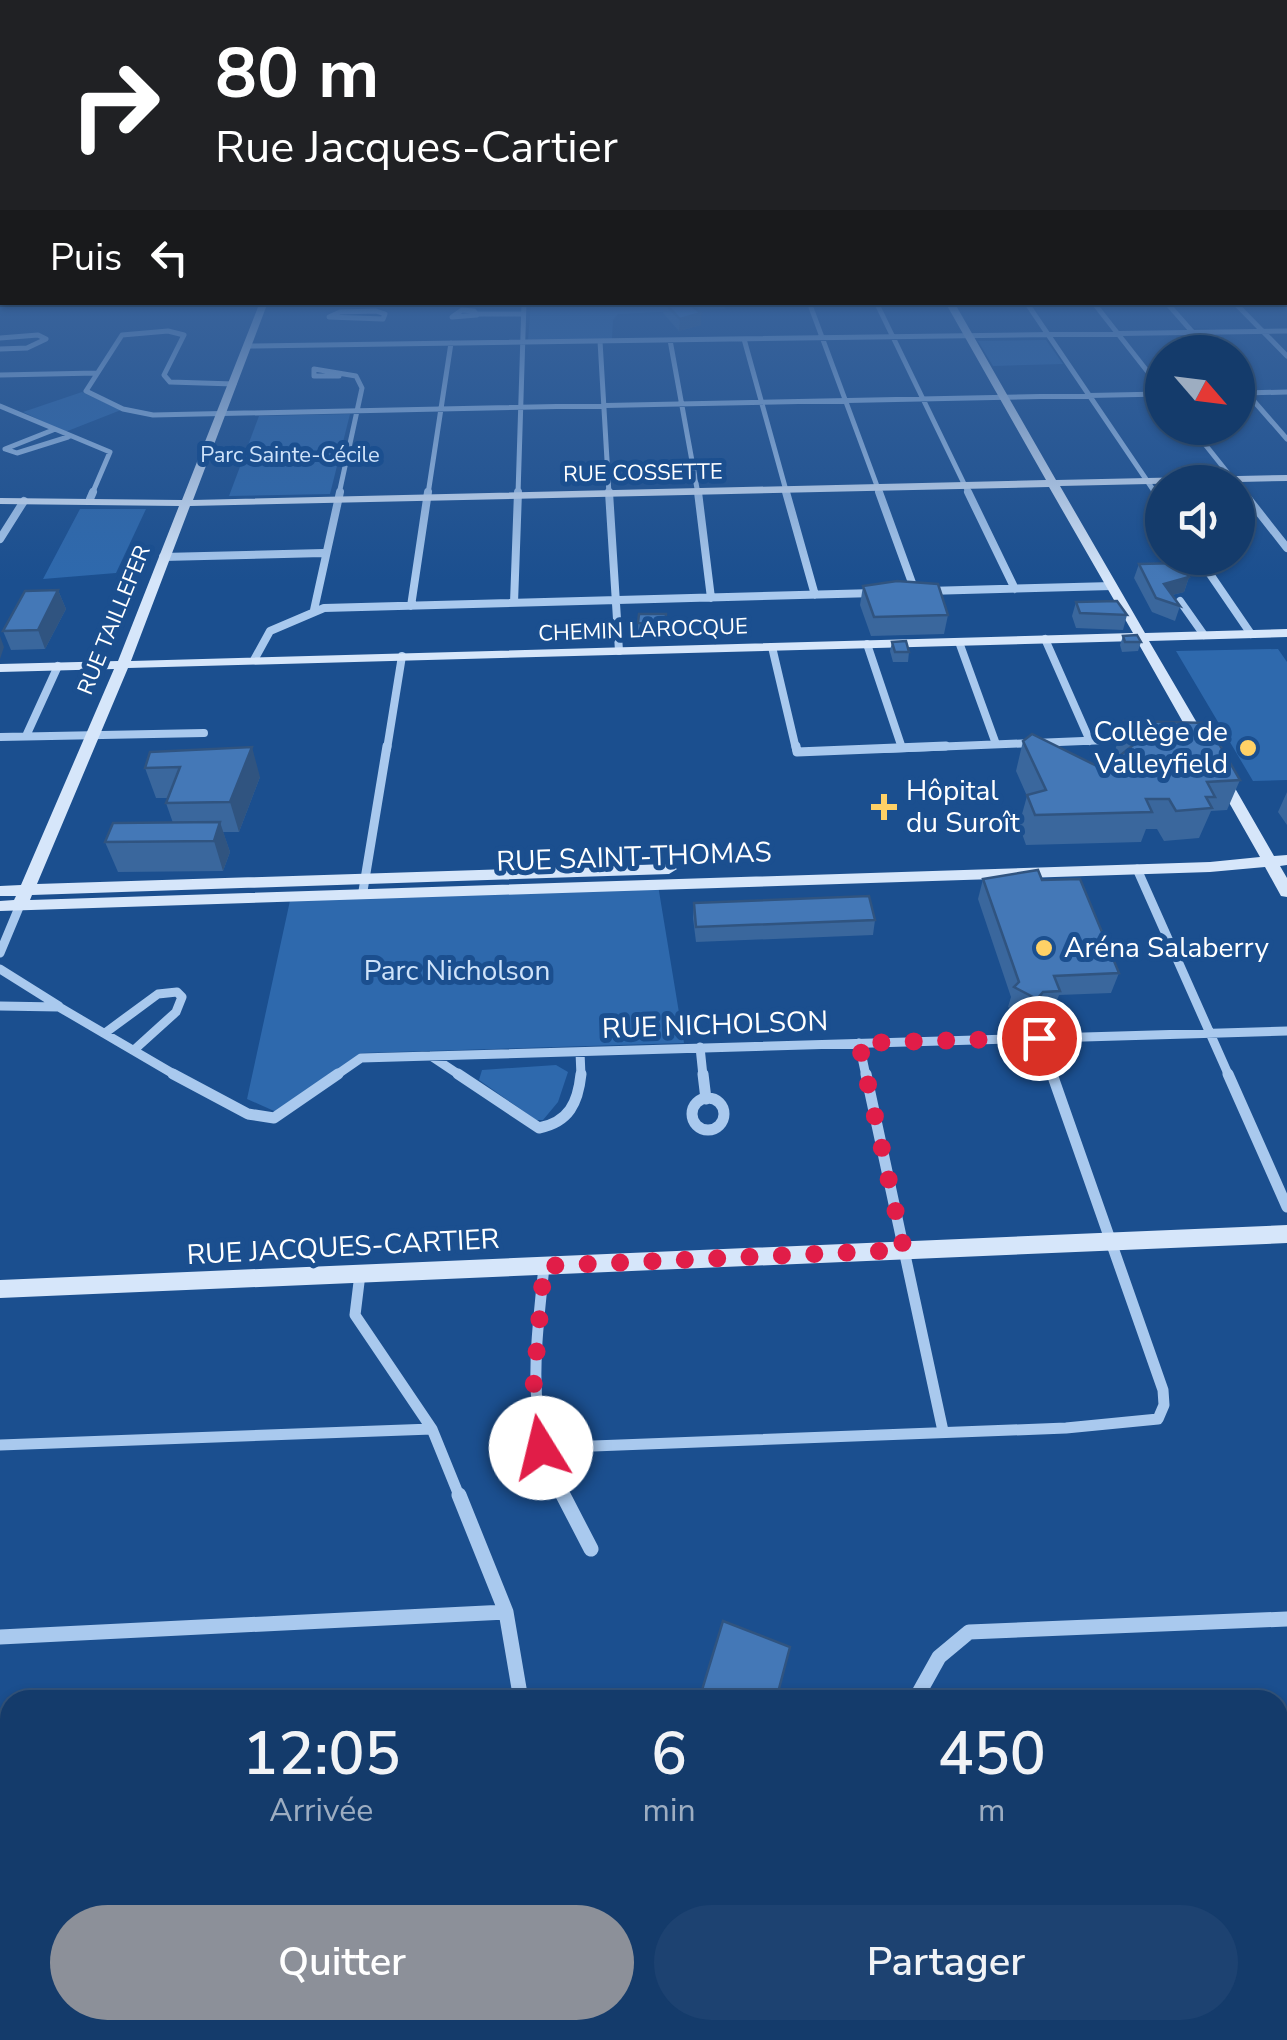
<!DOCTYPE html>
<html lang="fr">
<head>
<meta charset="utf-8">
<style>
	:root { --surface:#143b6b; --page:#1d4271; --text:#f1f3f6; --muted:#9dadc1; --line:#33557e; --accent:#8c9099 }
	body { margin:0; font-family:"Nunito Sans",sans-serif; background:var(--page); color:var(--text); height:100vh; display:flex; flex-direction:column; font-size:38px; white-space:nowrap }
	* { box-sizing:border-box; margin:0 }
	p { font-size:32px; color:var(--muted) }
	.icon { flex:none; width:55px; height:55px; fill:none; stroke:currentColor; stroke-width:2; stroke-linecap:round; stroke-linejoin:round }
	.map { position:relative; flex:1; overflow:hidden }
	.panel { position:absolute; left:0px; top:1690px; width:1288px; height:350px; display:flex; flex-direction:column; background:var(--surface); border-radius:30px 30px 0 0; box-shadow:0 2px 8px #0004,0 0 0 2px var(--line) }
	.panel>* { flex:none }
	.hud { position:absolute; left:0px; top:0px; width:1288px; height:305px; box-shadow:0 2px 8px #0004,0 0 0 2px var(--line); background:#202124; color:#fff; overflow:hidden }
	.needle { width:65px; rotate:118deg }
	.controls { position:absolute; left:1145px; top:335px; display:grid; gap:20px }
	.controls a { display:grid; place-items:center; width:110px; height:110px; border-radius:50%; background:var(--surface); box-shadow:0 2px 8px #0004,0 0 0 2px var(--line); font-size:50px }
	.pin { position:absolute; display:grid; place-items:center; width:85px; height:85px; color:#fff; margin:-42px; border:5px solid #fff; border-radius:50%; box-shadow:0 2px 10px #0007 }
	.me { position:absolute; width:110px; margin:-55px; rotate:351deg; stroke-linejoin:round; filter:drop-shadow(0 0 8px #0008) }
	.turn { display:flex; align-items:center; gap:35px; height:210px; padding:0 50px; font-size:45px }
	.turn .icon { width:130px; height:130px; stroke-width:2.5 }
	.turn b { display:block; font-size:70px; line-height:85px }
	.then { display:flex; align-items:center; height:95px; padding:0 50px; background:#0003; gap:20px; font-size:38px }
	.eta { display:flex; justify-content:space-evenly; align-items:center; height:170px; text-align:center }
	.eta b { font-size:60px; font-weight:600; line-height:70px }
	.cta { display:flex; gap:20px; margin-top:auto; padding:20px 50px }
	.cta a { flex:1; height:115px; border-radius:60px; background:var(--accent); color:#fff; font-size:40px; font-weight:600; line-height:115px; text-align:center }
	.cta a+a { background:var(--page); color:var(--text) }
	.map>svg:first-child { display:block }
	.green { fill:#2e69ad }
	.lines { fill:none; stroke-linecap:round; stroke-linejoin:round }
	.street-far4 { stroke:#a9c9ee; stroke-width:5 }
	.street-far3 { stroke:#a9c9ee; stroke-width:8 }
	.street-far2 { stroke:#a9c9ee; stroke-width:9 }
	.street-far1 { stroke:#a9c9ee; stroke-width:11 }
	.street { stroke:#a9c9ee; stroke-width:15 }
	.secondary { fill:#d6e6fa; fill-rule:evenodd }
	.rail-casing { stroke:#fff; stroke-width:10 }
	.rail { stroke:#1b4f8f; stroke-width:6; stroke-dasharray:18; stroke-linecap:butt }
	.wall { fill:#3a679d }
	.shaded-wall { fill:#305480 }
	.building { fill:#4478b7; stroke:#305480; stroke-width:2.5 }
	.route { stroke:#e11d48; stroke-width:18; stroke-dasharray:0 32.4 }
	.poi-dot { fill:#ffd166; stroke:#1b4f8f; stroke-width:4 }
	.labels { text-anchor:middle; dominant-baseline:central; stroke-width:10; stroke-linejoin:round; paint-order:stroke }
	.far-park-label { font-size:22px; fill:#cfe3fa; stroke:#1b4f8f }
	.far-street-label { font-size:22px; fill:#fff; stroke:#1b4f8f }
	.poi-label { font-size:28px; fill:#fff; stroke:#1b4f8f; text-anchor:start }
	.street-label { font-size:28px; fill:#fff; stroke:#1b4f8f }
	.park-label { font-size:28px; fill:#cfe3fa; stroke:#1b4f8f }
</style>
</head>
<body>
<div class="map">
<svg width="1287" height="2040" viewBox="0 0 1287 2040">
	<rect width="100%" height="100%" fill="#1b4f8f"/>
	<path class="green" d="M724,302L725,309L618,314L613,320L612,339L528,340L531,303Z
		M1046,340L1063,364L993,366L978,341Z
		M82,392L121,410L65,432L23,412Z
		M350,414L330,494L229,496L259,416Z
		M80,509H146L116,573L43,579Z
		M1278,649L1287,662V780L1253,781L1176,651Z
		M658,885L684,1043L361,1053L283,1115L247,1099L291,896Z
		M556,1065L568,1072L558,1102L543,1120H536L479,1080L482,1070Z"/>
	<g class="lines">
		<path class="street-far4" d="M809,302L880,494
			M876,302L969,494
			M1026,302L1156,494
			M1093,302L1162,390
			M1166,302L1210,352
			M1234,302L1287,356
			M462,310L474,311L477,315L452,317Z
			M376,311L385,314L383,319L329,317L340,312Z
			M478,314H523
			M0,338L38,335L46,339L27,348L0,349
			M744,339L787,494
			M670,340L698,494
			M600,341L609,494
			M248,346L1287,331
			M314,369V376H339
			M314,369L356,376L362,388L339,494
			M0,375L97,373
			M1238,383L1287,439
			M234,384L170,382L164,375L184,335L168,331L122,335L86,391L123,409L153,415L1162,394
			M1243,393L1287,392
			M0,406L110,452L92,494
			M1192,428L1235,482
			M53,430L5,449L17,453L68,437
			M1238,486L1245,494
			M428,494L451,343
			M518,494L524,302"/>
		<path class="street-far3" d="M609,492L619,651
			M698,492L711,598
			M786,492L815,595
			M879,492L915,591
			M968,492L1015,589
			M1155,492L1162,503
			M1243,492L1287,548
			M90,499L93,492
			M0,539L24,501
			M163,557L323,553
			M1199,558L1251,634
			M927,591L1112,586
			M1180,601L1204,635
			M514,603L518,492
			M411,606L428,492
			M314,610L340,492
			M1045,639L1090,741
			M959,642L996,744
			M867,644L902,748
			M772,647L796,749
			M254,660L270,631L324,608L875,593
			M26,736L58,666
			M0,737L204,733
			M387,749L402,656
			M882,749L1132,739"/>
		<path class="street-far2" d="M796,746L797,752L946,746
			M1137,869L1229,1076
			M363,891L387,746
			M0,953L20,905
			M0,969L59,1006
			M0,1006L59,1007L177,1076
			M105,1033L158,994L177,992L182,997L176,1012L134,1050
			M1039,1038L1052,1076
			M859,1043L866,1076
			M700,1047L703,1076
			M580,1052L581,1076
			M431,1056L461,1076
			M335,1076L361,1058L1287,1031"/>
		<path class="street-far1" d="M173,1074L248,1114L274,1118L338,1074
			M458,1074L539,1128C569,1122 578,1103 581,1074
			M703,1074L706,1099
			M866,1074L943,1431
			M1228,1074L1287,1207
			M692 1114a16 16 0 1 1 32 0a16 16 0 1 1-32 0Z
			M544,1266C536,1349 524,1421 564,1498
			M360,1274L355,1315L432,1429L460,1498
			M0,1445L432,1429
			M541,1448L1066,1428L1158,1419L1164,1405L1163,1390L1052,1074"/>
		<path class="street" d="M459,1495L506,1612L521,1700
			M563,1495L591,1549
			M0,1637L506,1612
			M915,1700L939,1657L969,1632L1287,1619
			M1278,1865L1287,1864
			M0,1928H10
			M1278,2021L1283,2040
			M1024,2030L1026,2040
			M533,2040L534,2030
			M778,2040L779,2030"/>
		<path class="secondary" d="M260,302H268L193,500L1046,480L945,302H954L1056,480L1287,475V481L1060,486L1145,633L1287,629V637L1149,641L1207,740L1200,744L1193,740L1137,641L128,668L37,884L669,864L677,869L669,874L32,895L30,900L1210,862L1260,857L1214,776L1221,772L1228,776L1274,856L1287,855V865L1280,866L1287,878V897L1281,896L1265,867L1210,872L0,911V901L14,900L16,896H0V886L21,885L114,669L0,672V664L118,661L179,506L0,504V498L182,500ZM1049,487L1133,633L131,661L190,506Z
			M1287,1225V1243L0,1298V1280Z"/>
		<g class="rail-casing">
			<path id="rail" d="M596,2040L597,2030
				M611,2040L612,2030"/>
		</g>
		<use href="#rail" class="rail"/>
	</g>
	<path class="wall" d="M663,302L688,303L701,313V325L679,331L663,313Z
		M1139,564L1189,577L1184,592L1172,595L1180,606L1175,621L1152,612L1134,578Z
		M863,586L948,615L944,634L871,636L860,605Z
		M58,590L66,609L45,649L11,650L3,631Z
		M1076,602L1127,615L1123,630L1076,628L1072,616Z
		M666,614L665,636L638,633V623Z
		M1123,636L1141,642L1138,651L1122,652L1120,645Z
		M892,642L909,652L908,662H893L890,651Z
		M1125,721L1240,780L1227,810L1211,811L1199,838L1164,841L1157,829H1146L1141,842L1026,845L1019,825L1027,796L1016,771L1023,741L1103,769L1118,757L1115,750Z
		M150,752L260,777L239,832H223L230,852L223,871L118,872L105,842L173,823L166,803L168,798H156L145,768Z
		M1287,792V825L1278,812Z
		M983,879L1042,880L1119,973L1111,993L1059,995L1053,1011L1036,1012L1030,1019L1008,1007L1011,997L978,899Z
		M694,903L875,920L873,935L696,942L693,918Z"/>
	<path class="shaded-wall" d="M701,313V325L679,331L680,319Z
		M1189,577L1184,592L1160,598L1164,584Z
		M58,590L66,609L45,649L38,630Z
		M0,636L4,647L0,659Z
		M252,747L260,777L239,832L230,802Z
		M220,822L230,852L223,871L214,841Z
		M1043,992L1036,1012L1030,1019L1037,999Z"/>
	<path class="building" d="M664,302L688,303L701,313L680,319Z
		M1180,563L1189,577L1164,584L1180,606L1156,598L1139,564Z
		M897,581L938,584L948,615L874,617L863,586Z
		M58,590L38,630L3,631L25,591Z
		M1117,601L1127,615L1080,613L1076,602Z
		M639,614H666L665,626L638,623Z
		M1137,635L1141,642H1125L1123,636Z
		M906,641L909,652H895L892,642Z
		M1125,721L1207,723L1240,780L1207,782L1215,797H1206L1212,808L1176,811L1169,799H1146L1152,812L1035,815L1027,795L1046,790L1023,741L1032,734L1103,769L1136,743Z
		M252,747L230,802L166,803L180,767L145,768L150,752Z
		M220,822L214,841L105,842L113,823Z
		M1038,870L1042,880L1080,879L1119,973L1054,976L1060,991L1043,992L1037,999L1014,987L1019,982L983,879Z
		M869,896L875,920L696,927L694,903Z
		M723,1621L790,1647L776,1700H699Z"/>
	<linearGradient id="sky" x2="0" y2="1"><stop stop-color="#0f2b4f"/><stop offset="0.51" stop-color="#39639b"/><stop offset="1" stop-color="#39639b" stop-opacity="0"/></linearGradient>
	<rect width="1287" height="581" fill="url(#sky)"/>
	<g class="lines">
		<path class="route" d="M541,1448L533,1393L544,1266L904,1250L859,1043L1039,1038"/>
	</g>
	<g class="poi-dot">
		<circle cx="1248" cy="748" r="10"/>
		<path d="M879 792h10v10h10v10h-10v10h-10v-10h-10v-10h10z"/>
		<circle cx="1044" cy="948" r="10"/>
	</g>
	<g class="labels">
		<g class="far-park-label">
			<text x="290" y="455">Parc Sainte-Cécile</text>
		</g>
		<g class="far-street-label">
			<text transform="translate(643 473) rotate(-1)">RUE COSSETTE</text>
			<text transform="translate(114 620) rotate(-68)">RUE TAILLEFER</text>
			<text transform="translate(643 630) rotate(-2)">CHEMIN LAROCQUE</text>
		</g>
		<g class="poi-label">
			<text x="1228" y="732" text-anchor="end">Collège de<tspan x="1228" dy="32">Valleyfield</tspan></text>
			<text x="906" y="791">Hôpital<tspan x="906" dy="32">du Suroît</tspan></text>
			<text x="1064" y="948">Aréna Salaberry</text>
		</g>
		<g class="street-label">
			<text transform="translate(634 857) rotate(-2)">RUE SAINT-THOMAS</text>
			<text transform="translate(715 1025) rotate(-2)">RUE NICHOLSON</text>
			<text transform="translate(343 1247) rotate(-3)">RUE JACQUES-CARTIER</text>
		</g>
		<g class="park-label">
			<text x="457" y="971">Parc Nicholson</text>
		</g>
	</g>
</svg>
<div class="controls">
<a><svg class="needle" viewBox="-14 -14 28 28"><path d="M0-13l5 13h-10z" fill="#e53935"/><path d="M0 13l5-13h-10z" fill="#9dadc1"/></svg></a>
<a><svg class="icon" aria-label="sound" viewBox="0 0 24 24"><path d="M4 9h4l5-4v14l-5-4H4zM17 9q2 3 0 6"/></svg></a>
</div>
<div class="pin" style="left:1039px;top:1038px;background:#d93025"><svg class="icon" aria-label="arrive" viewBox="0 0 24 24"><path d="M6 21V4h12l-3 4 3 4H6"/></svg></div>
<svg class="me" style="left:541px;top:1448px" viewBox="-20 -20 40 40"><circle r="19" fill="#fff"/><path d="M0-13L10 11 0 6-10 11z" fill="#e11d48"/></svg>
<div class="hud">
<div class="turn"><svg class="icon" aria-label="right" viewBox="0 0 24 24"><path d="M7 20v-9h11M14 6l5 5-5 5"/></svg><div><b>80 m</b>Rue Jacques-Cartier</div></div>
<div class="then">Puis<svg class="icon" aria-label="left" viewBox="0 0 24 24"><path d="M17 20v-9H6M10 6l-5 5 5 5"/></svg></div>
</div>
<section class="panel">
<div class="eta">
<div><b>12:05</b><p>Arrivée</p></div>
<div><b>6</b><p>min</p></div>
<div><b>450</b><p>m</p></div>
</div>
<div class="cta"><a>Quitter</a><a>Partager</a></div>
</section>
</div>
</body>
</html>
